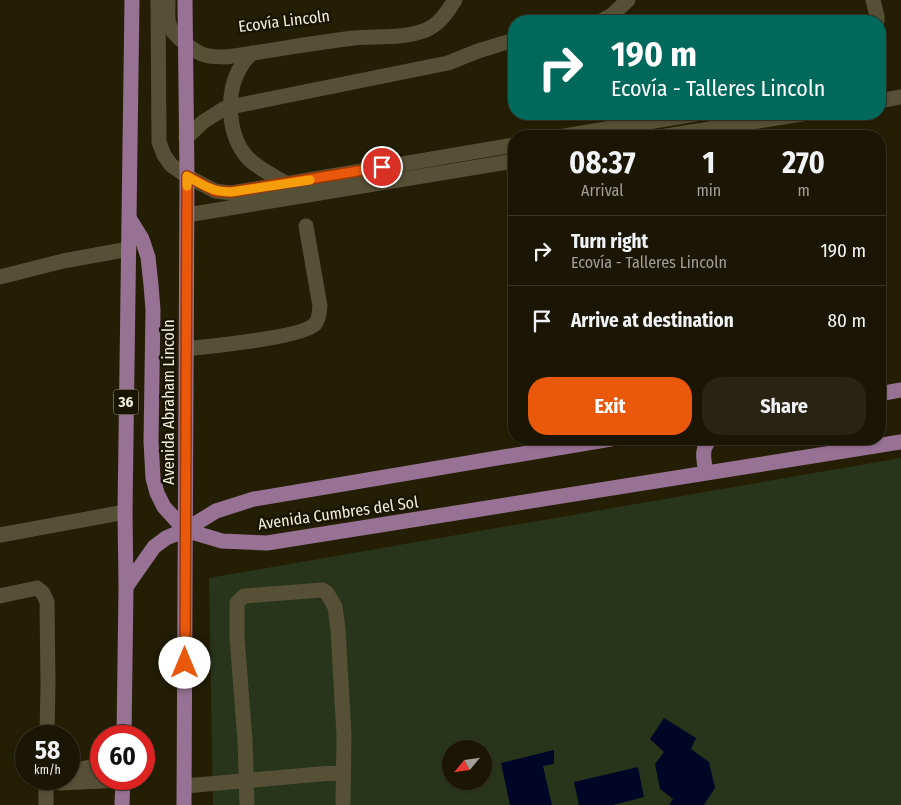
<!DOCTYPE html>
<html lang="en">
<head>
<meta charset="utf-8">
<style>
	:root { --surface:#1b1604; --page:#282313; --text:#f1f3f6; --muted:#a09f9a; --line:#393526; --accent:#ea580c }
	body { margin:0; font-family:"Fira Sans Condensed",sans-serif; background:var(--page); color:var(--text); height:100vh; display:flex; flex-direction:column; font-size:19px; white-space:nowrap }
	* { box-sizing:border-box; margin:0 }
	p { font-size:16px; color:var(--muted) }
	.icon { flex:none; width:28px; height:28px; fill:none; stroke:currentColor; stroke-width:2; stroke-linecap:round; stroke-linejoin:round }
	.map { position:relative; flex:1; overflow:hidden }
	.side { position:absolute; left:508px; top:130px; width:378px; height:315px; display:flex; flex-direction:column; background:var(--surface); border-radius:20px; box-shadow:0 1px 4px #0004,0 0 0 1px var(--line) }
	.side>* { flex:none }
	.guide { position:absolute; left:508px; top:15px; width:378px; height:105px; border-radius:20px; box-shadow:0 1px 4px #0004,0 0 0 1px var(--line); background:#00695c; color:#fff; overflow:hidden }
	.needle { width:32px; rotate:241deg }
	.tools { position:absolute; left:442px; top:740px; display:grid; gap:10px }
	.tools a { display:grid; place-items:center; width:50px; height:50px; border-radius:50%; background:var(--surface); box-shadow:0 1px 4px #0004,0 0 0 1px var(--line); font-size:25px }
	.speed { position:absolute; left:15px; top:725px; display:flex; gap:10px; font-size:25px; font-weight:700; text-align:center }
	.speed>* { display:grid; place-content:center; width:65px; height:65px; border-radius:50%; background:var(--surface); box-shadow:0 1px 4px #0004,0 0 0 1px var(--line); line-height:1 }
	.speed small { font-size:12px; font-weight:400 }
	.speed .limit { border:8px solid #d22; background:#fff; color:#111 }
	.pin { position:absolute; display:grid; place-items:center; width:42px; height:42px; color:#fff; margin:-21px; border:2px solid #fff; border-radius:50%; box-shadow:0 1px 5px #0007 }
	.me { position:absolute; width:55px; margin:-28px; rotate:0deg; stroke-linejoin:round; filter:drop-shadow(0 0 4px #0008) }
	.turn { display:flex; align-items:center; gap:18px; height:105px; padding:0 20px; font-size:22px }
	.turn .icon { width:65px; height:65px; stroke-width:2.5 }
	.turn b { display:block; font-size:35px; line-height:42px }
	.eta { display:flex; justify-content:space-evenly; align-items:center; height:85px; text-align:center }
	.eta b { font-size:30px; font-weight:700; line-height:35px }
	.button { display:flex; gap:10px; margin-top:auto; padding:10px 20px }
	.button a { flex:1; height:58px; border-radius:20px; background:var(--accent); color:#fff; font-size:20px; font-weight:700; line-height:58px; text-align:center }
	.button a+a { background:var(--page); color:var(--text) }
	ul { padding:0; list-style:none }
	li { display:flex; align-items:center; gap:15px; height:70px; padding:0 20px; border-top:1px solid var(--line) }
	li div { flex:1 }
	li b { display:block; font-size:19px }
	li em { font-style:normal }
	.map>svg:first-child { display:block }
	.green { fill:#29351b; fill-rule:evenodd }
	.water { fill:#000626 }
	.lines { fill:none; stroke-linecap:round; stroke-linejoin:round }
	.minor { stroke:#565036; stroke-width:15 }
	.major { stroke:#987295; stroke-width:15 }
	.route-casing { stroke:#983908; stroke-width:12 }
	.route { stroke:#ea580c; stroke-width:9 }
	.slow { stroke:#f59e0b; stroke-width:9 }
	.labels { text-anchor:middle; dominant-baseline:central; stroke-width:5; stroke-linejoin:round; paint-order:stroke }
	.shield { fill:#1a1500; stroke:#b2ae9d; stroke-width:1 }
	.shield-label { font-size:15px; font-weight:bold; fill:#f3efe0 }
	.street-label { font-size:16px; fill:#f3efe0; stroke:#1a1500 }
</style>
</head>
<body>
<div class="map">
<svg width="901" height="805" viewBox="0 0 901 805">
	<rect width="100%" height="100%" fill="#241e05"/>
	<path class="green" d="M901,458V805H213L209,578ZM451,749H484V781H451Z"/>
	<path class="water" d="M664,718L696,738L691,749L709,762L715,788L704,805H669L673,799L660,789L655,764L664,752L650,739Z
		M554,750V764L543,766L552,805H510L501,763Z
		M638,767L644,797L613,805H579L574,782Z"/>
	<g class="lines">
		<path class="minor" d="M158,0L159,142L164,155L171,165L187,176L215,191L231,193L514,145
			M168,0C168,8 167,17 169,24C172,36 198,55 209,56C214,57 220,57 226,57C269,51 311,43 354,38C378,36 403,39 426,30C440,24 447,12 455,0
			M873,0L877,16V21
			M601,21L612,15L628,0
			M252,53C249,57 244,60 242,65C224,91 227,140 251,161C261,170 276,177 287,184
			M879,101L901,97
			M564,136L696,114
			M666,136L802,114
			M186,138L203,122L225,108L448,63L478,51L514,40
			M187,215L514,161
			M0,277L63,261L129,249
			M186,349C209,346 302,338 315,324C320,318 319,312 320,306L306,226
			M0,535L125,512
			M0,596L37,588L43,593L47,602L48,684L47,736
			M69,771L101,765
			M46,780L60,783L123,780
			M185,786L343,772
			M46,805V779
			M247,805L245,741L237,637V603L244,596L322,590L327,593L335,607L338,629L344,735L343,805"/>
		<path class="major" d="M129,218L142,239L148,257L151,285L153,310L151,441L153,478L157,493L164,507L185,530
			M879,394L901,390
			M706,473C704,460 700,448 711,439
			M185,530L222,541L267,543L901,442
			M126,587L154,547L166,538L185,530L216,511L254,499L611,439
			M124,736L126,587L125,512L132,0
			M122,805L123,779
			M184,805L187,176L185,0"/>
	</g>
	<g class="lines">
		<g class="route-casing">
			<path id="route" d="M185,663L187,176L215,191L231,192L382,167"/>
		</g>
		<use href="#route" class="route"/>
		<path class="slow" d="M187,186V176C202,185 214,192 231,192L310,180"/>
	</g>
	<g class="labels">
		<rect class="shield" x="113.5" y="389.5" width="25" height="25" rx="4"/>
		<g class="shield-label">
			<text x="126" y="402">36</text>
		</g>
		<g class="street-label">
			<text transform="translate(284 21) rotate(-7)">Ecovía Lincoln</text>
			<text transform="translate(168 402) rotate(-90)">Avenida Abraham Lincoln</text>
			<text transform="translate(338 513) rotate(-8)">Avenida Cumbres del Sol</text>
		</g>
	</g>
</svg>
<div class="tools">
<a><svg class="needle" viewBox="-14 -14 28 28"><path d="M0-13l5 13h-10z" fill="#e53935"/><path d="M0 13l5-13h-10z" fill="#a09f9a"/></svg></a>
</div>
<div class="speed"><div>58<small>km/h</small></div><div class="limit">60</div></div>
<div class="pin" style="left:382px;top:167px;background:#d93025"><svg class="icon" aria-label="arrive" viewBox="0 0 24 24"><path d="M6 21V4h12l-3 4 3 4H6"/></svg></div>
<svg class="me" style="left:185px;top:663px" viewBox="-20 -20 40 40"><circle r="19" fill="#fff"/><path d="M0-13L10 11 0 6-10 11z" fill="#ea580c"/></svg>
<div class="guide">
<div class="turn"><svg class="icon" aria-label="right" viewBox="0 0 24 24"><path d="M7 20v-9h11M14 6l5 5-5 5"/></svg><div><b>190 m</b>Ecovía - Talleres Lincoln</div></div>
</div>
<section class="side">
<div class="eta">
<div><b>08:37</b><p>Arrival</p></div>
<div><b>1</b><p>min</p></div>
<div><b>270</b><p>m</p></div>
</div>
<ul>
<li><svg class="icon" aria-label="right" viewBox="0 0 24 24"><path d="M7 20v-9h11M14 6l5 5-5 5"/></svg><div><b>Turn right</b><p>Ecovía - Talleres Lincoln</p></div><em>190 m</em></li>
<li><svg class="icon" aria-label="arrive" viewBox="0 0 24 24"><path d="M6 21V4h12l-3 4 3 4H6"/></svg><div><b>Arrive at destination</b></div><em>80 m</em></li>
</ul>
<div class="button"><a>Exit</a><a>Share</a></div>
</section>
</div>
</body>
</html>
